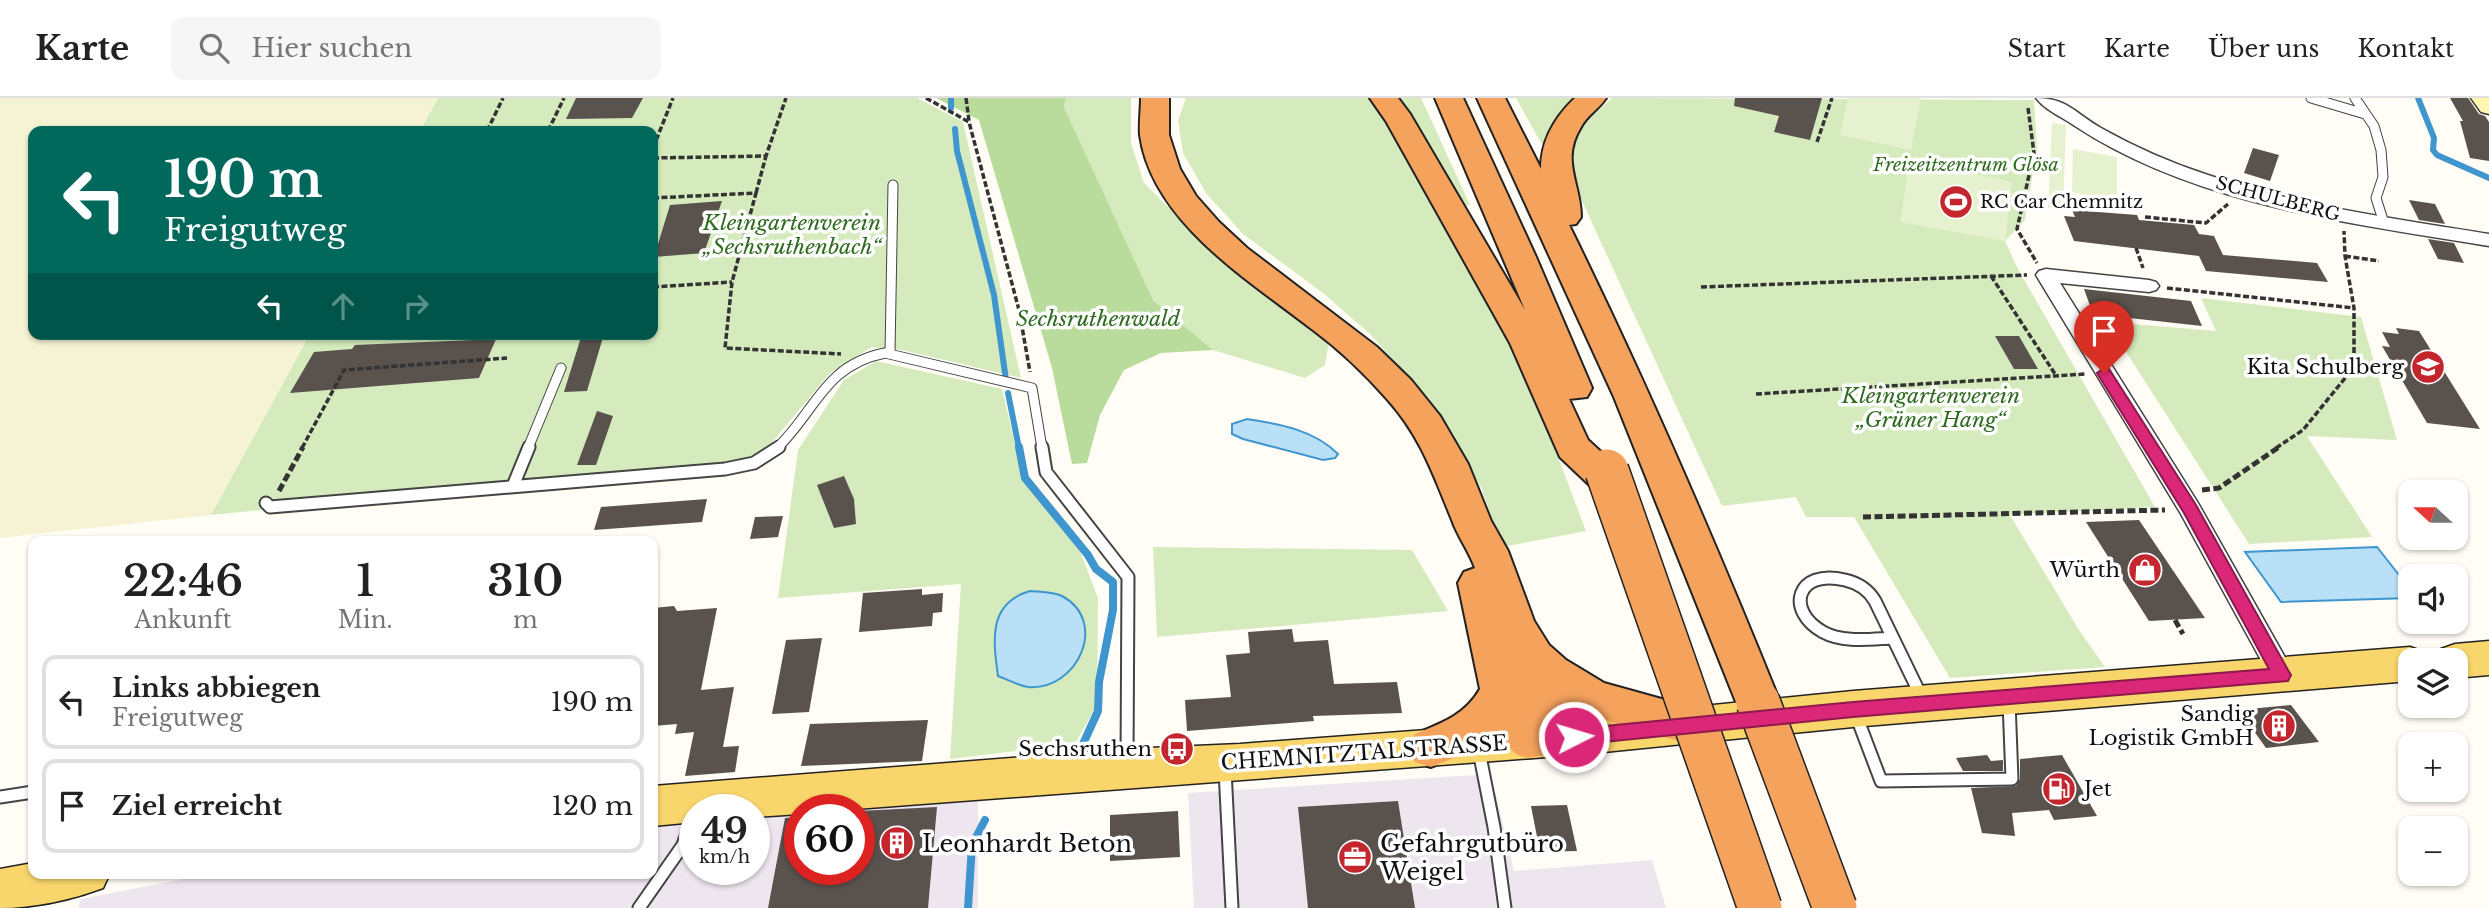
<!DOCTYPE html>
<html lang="de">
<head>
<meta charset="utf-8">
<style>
	:root { --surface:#fff; --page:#f6f6f6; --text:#222; --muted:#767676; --line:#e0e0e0 }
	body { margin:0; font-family:"Libre Baskerville",serif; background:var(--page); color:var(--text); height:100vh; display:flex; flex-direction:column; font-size:26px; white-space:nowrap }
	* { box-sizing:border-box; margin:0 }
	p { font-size:23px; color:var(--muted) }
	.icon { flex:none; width:38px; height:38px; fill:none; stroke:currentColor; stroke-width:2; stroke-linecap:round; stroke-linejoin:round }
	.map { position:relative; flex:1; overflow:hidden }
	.sheet { position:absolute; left:28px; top:438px; width:630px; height:343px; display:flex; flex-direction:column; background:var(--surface); border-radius:14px; box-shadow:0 2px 5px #0004 }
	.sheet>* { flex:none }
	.banner { position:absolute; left:28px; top:28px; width:630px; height:214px; border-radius:14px; box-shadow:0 2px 5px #0004; background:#00695c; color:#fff; overflow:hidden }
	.needle { width:46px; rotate:291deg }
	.buttons { position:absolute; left:2398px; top:382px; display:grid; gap:14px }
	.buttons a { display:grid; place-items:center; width:70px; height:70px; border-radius:14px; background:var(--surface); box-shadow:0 2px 5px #0004; font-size:35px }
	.speed { position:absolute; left:679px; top:696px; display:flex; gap:14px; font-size:35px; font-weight:700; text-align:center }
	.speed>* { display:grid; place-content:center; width:91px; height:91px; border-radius:50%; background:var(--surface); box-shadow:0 2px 5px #0004; line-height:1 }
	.speed small { font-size:18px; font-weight:400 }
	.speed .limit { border:10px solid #d22; background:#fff; color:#111 }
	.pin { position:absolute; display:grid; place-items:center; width:60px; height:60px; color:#fff; margin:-72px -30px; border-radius:50% 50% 50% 0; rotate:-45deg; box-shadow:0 0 7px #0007 }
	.pin .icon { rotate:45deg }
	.me { position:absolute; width:77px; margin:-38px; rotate:85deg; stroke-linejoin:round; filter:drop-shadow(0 0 5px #0008) }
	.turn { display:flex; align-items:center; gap:24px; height:147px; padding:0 21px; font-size:32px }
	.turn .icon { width:91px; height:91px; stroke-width:2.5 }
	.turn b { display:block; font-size:49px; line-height:60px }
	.lanes { display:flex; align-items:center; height:66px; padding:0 21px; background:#0003; justify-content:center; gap:35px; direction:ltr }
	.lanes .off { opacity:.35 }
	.eta { display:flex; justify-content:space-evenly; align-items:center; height:119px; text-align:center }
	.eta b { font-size:42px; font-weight:600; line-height:49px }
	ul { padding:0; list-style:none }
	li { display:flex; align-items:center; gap:21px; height:94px; margin:0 14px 10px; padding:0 7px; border:4px solid var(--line); border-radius:14px }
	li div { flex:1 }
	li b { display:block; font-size:26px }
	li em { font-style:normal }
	header { display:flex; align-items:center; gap:42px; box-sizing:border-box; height:98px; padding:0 35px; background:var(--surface); border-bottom:2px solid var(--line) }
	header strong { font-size:33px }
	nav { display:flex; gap:38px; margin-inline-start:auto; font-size:24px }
	.search { width:490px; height:63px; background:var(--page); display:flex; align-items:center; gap:18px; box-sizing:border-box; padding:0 24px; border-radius:14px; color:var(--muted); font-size:26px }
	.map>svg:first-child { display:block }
	.industrial { fill:#eee6ef }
	.farmland { fill:#f6f3d4 }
	.green { fill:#d5ebbd }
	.forest { fill:#b9dc9c }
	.pitch { fill:#e6f2cf }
	.water { fill:#b9e0f7; stroke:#3f96cf; stroke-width:2 }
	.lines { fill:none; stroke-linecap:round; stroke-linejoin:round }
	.stream-far1 { stroke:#3f96cf; stroke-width:6 }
	.stream { stroke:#3f96cf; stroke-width:8 }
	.building { fill:#5a524d }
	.lane-far1-casing { stroke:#444; stroke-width:11 }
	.lane-casing { stroke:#444; stroke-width:15 }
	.street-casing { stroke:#444; stroke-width:3 }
	.secondary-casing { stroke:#333; stroke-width:3 }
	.primary-casing { stroke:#222; stroke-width:3 }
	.highway-casing { stroke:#222; stroke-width:4 }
	.path-far1 { stroke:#333; stroke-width:3.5; stroke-dasharray:6 2.5; stroke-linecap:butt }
	.path { stroke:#333; stroke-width:5; stroke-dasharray:8 3.5; stroke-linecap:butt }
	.lane-far1 { stroke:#fff; stroke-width:9 }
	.lane { stroke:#fff; stroke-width:11 }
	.street { fill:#fff; fill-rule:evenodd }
	.secondary { fill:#fff6b0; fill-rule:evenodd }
	.primary { fill:#f9d66b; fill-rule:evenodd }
	.highway { fill:#f5a25d; fill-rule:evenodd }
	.highway-bridge-casing { stroke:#222; stroke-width:46; stroke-linecap:butt }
	.highway-bridge { stroke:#f5a25d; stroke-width:43 }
	.route { fill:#db2777; stroke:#8e194d; stroke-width:2 }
	.labels { text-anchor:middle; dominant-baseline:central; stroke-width:7; stroke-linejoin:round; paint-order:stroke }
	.far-park-label { font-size:18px; font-style:italic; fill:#2f6b1f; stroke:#fff }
	.far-street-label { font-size:18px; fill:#111; stroke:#fff }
	.far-poi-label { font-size:18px; fill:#111; stroke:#fff; text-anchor:start }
	.park-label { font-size:21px; font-style:italic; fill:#2f6b1f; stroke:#fff }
	.poi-label { font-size:21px; fill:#111; stroke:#fff; text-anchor:end }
	.street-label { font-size:21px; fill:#111; stroke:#fff }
	.near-poi-label { font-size:24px; fill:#111; stroke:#fff; text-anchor:start }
</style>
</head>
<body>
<header>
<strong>Karte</strong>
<div class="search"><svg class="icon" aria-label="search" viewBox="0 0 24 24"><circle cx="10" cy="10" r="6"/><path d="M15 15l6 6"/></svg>Hier suchen</div>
<nav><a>Start</a><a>Karte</a><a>Über uns</a><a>Kontakt</a></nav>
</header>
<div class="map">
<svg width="2489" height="810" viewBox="0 0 2489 810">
	<rect width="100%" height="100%" fill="#fffdf5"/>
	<path class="industrial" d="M1491,676L1514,773L1652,762L1666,810H1194L1188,695Z
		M978,699V810H78L81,801L215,775H653V725L695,721V772H754V717L800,713V772H859V712H812Z"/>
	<path class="farmland" d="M0,0H438L420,33H33V236H310L211,417L0,440Z"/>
	<path class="green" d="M438,0H917L963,24L1021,280L902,252L872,249L829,276L769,348L748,364L211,417L310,236H653V33H420Z
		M1066,0H1131V45L1144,85L1220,160L1329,243L1325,267L1305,280L1213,252L1153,202L1064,9Z
		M1186,0H1374L1516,249L1586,433L1502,449L1481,389L1431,304L1371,237L1323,195L1243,136L1206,95L1183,55L1178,22Z
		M1394,0H1421L1470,107L1460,109Z
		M1516,0H1582L1545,52Z
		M1612,0L2034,2L2037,50L2025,122L2005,143L2019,173L2155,409L2010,417L2079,532L2105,569L1950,580L1854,419H1806L1796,399L1722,408L1576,90C1566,44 1578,30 1612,0Z
		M2201,200L2361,219L2397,342L2307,338L2372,439L2249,446L2107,224L2216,233Z
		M876,263L1002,291L1023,379L1080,453L1098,500L1097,606L1075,646L950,661L961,486L778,500L798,352L844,282Z
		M1153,449L1412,452L1448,513L1157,539Z"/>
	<path class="forest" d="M936,0H1066L1064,9L1153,202L1213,252L1161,255L1124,272L1100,317L1087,365L1072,366L1052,270L979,22Z"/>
	<path class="pitch" d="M1848,0H1921L1911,52L1840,37Z
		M2052,25L2066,27L2063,113L2048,110Z
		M2073,51L2117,59V104L2072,94Z
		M1910,62L2012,84L2005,143L1900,124Z"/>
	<path class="water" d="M1247,321C1280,326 1314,332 1338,356L1335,360L1323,362L1243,341L1232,336V326Z
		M2377,449L2410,491V500L2281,504L2245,454Z
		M1030,493C1040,494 1054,494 1062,498C1109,523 1078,593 1028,589C1019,588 1007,581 998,578C993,542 988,505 1030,493Z"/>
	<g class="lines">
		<path class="stream-far1" d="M951,0V10
			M2418,0L2434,40L2433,52L2437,57L2489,80
			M955,31L957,53L994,197L1006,282
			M1008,295L1019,350"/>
		<path class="stream" d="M1019,349L1025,380L1088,457L1096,471L1113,484V512L1099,584L1098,613L1083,646
			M968,810L972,747L985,722"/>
	</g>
	<path class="building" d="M576,0H643L632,20L566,21Z
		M1735,0H1822L1810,42L1774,34L1779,18L1734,8Z
		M2450,0H2468L2479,16L2485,18L2489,24V63L2470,60L2460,23H2463Z
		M2253,50L2279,57L2270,83L2244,75Z
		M2409,102L2435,106L2445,126L2419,122Z
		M722,103L704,155L654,159L670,107Z
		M2072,112L2137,117L2139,122L2194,127L2199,136L2214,138L2223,157L2317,165L2328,184L2206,173L2199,158L2074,143L2064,118L2075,119Z
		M2428,141L2454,145L2464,165L2438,161Z
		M2084,191L2191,203L2202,228L2093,216Z
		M2396,230L2419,233L2480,331L2427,325L2382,248L2390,249L2382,234L2399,236Z
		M582,236H604L587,293L564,294Z
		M1995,238H2019L2038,271H2014Z
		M497,239L479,280L290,295L314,254L352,251L355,247L474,242Z
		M597,313L613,318L596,367H577Z
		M844,378L854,401L856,426L834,430L817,387Z
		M707,401L702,424L594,432L601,409Z
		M783,418L778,439L750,441L755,419Z
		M2139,422L2205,520L2149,523L2086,424Z
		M922,491V497L943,495L942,514L933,515L932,528L859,534L863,495Z
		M674,508L677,513L717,510L701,592L734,589L723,649L739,648L735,674L685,678L694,634L675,636L677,626L653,628V510Z
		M1292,531L1294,544L1328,542L1334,586L1397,584L1402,615L1313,618L1314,623L1187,633L1185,602L1231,599L1226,557L1250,555L1248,534Z
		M822,540L809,614L772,616L786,542Z
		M2291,607L2319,644L2266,650L2239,612Z
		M928,622L922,663L801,668L810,626Z
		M1987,657L1991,663L2003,662V673H1963L1956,660Z
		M2062,657L2097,718L2054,722L2049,712L2012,715L2015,738L1982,735L1971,690L2016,688L2020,681V661Z
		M1398,703L1415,810H1308L1298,709Z
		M1567,707L1577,753L1540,754L1531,708Z
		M937,709L928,810H768L785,720L800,719V772H859V713Z
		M1178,713L1180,759L1110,763V717Z"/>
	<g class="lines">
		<g class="lane-far1-casing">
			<path id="lane-far1" d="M2311,0L2365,16
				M2355,0L2374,28L2381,52L2383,79L2376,100L2384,125
				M890,255L893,87
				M528,350L561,270
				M777,350C816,313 824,267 885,255L1032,290L1042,350"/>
		</g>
		<g class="lane-casing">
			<path id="lane" d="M1042,349L1046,374L1128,479L1127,664
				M513,388L529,349
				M266,405L270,409L725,371L754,365L779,349
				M1893,540C1870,541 1843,545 1823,534C1785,513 1796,470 1845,482C1858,485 1868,491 1875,503L1922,600
				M1856,617L1881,683L2012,681L2009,604
				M1479,653L1494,729L1505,810
				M1225,672L1232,810
				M0,699L33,694
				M639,810L683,747L695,715"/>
		</g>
		<g class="street-casing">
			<path id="street" d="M2036,0C2067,0 2075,15 2101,30C2135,49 2171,65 2208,77C2299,108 2395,121 2489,136V148C2350,125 2195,107 2075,28C2062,19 2045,12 2036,0Z
				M2046,171L2149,182L2156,184L2159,188L2156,192L2149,194L2060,185L2198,405L2291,570L2295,577L2291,584L2282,587L2273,584L2181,416L2036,177L2039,173Z"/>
		</g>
		<g class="secondary-casing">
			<path id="secondary" d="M2471,0H2489V16L2481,14Z"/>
		</g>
		<g class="primary-casing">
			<path id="primary" d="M2489,543V577L2455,580V562H2435L2441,551L2455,546Z
				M2410,549L2424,554L2428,562H2410V583L1853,629L1574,657L842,712H800V716L754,719V712H695V724L653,728V688L1127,651L1240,646L1574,621L1853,593Z
				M33,765V775H110L103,790C71,802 34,810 0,810V771Z"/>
		</g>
		<g class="highway-casing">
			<path id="highway" d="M1141,0H1169V37L1180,71L1196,98L1219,124L1247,150L1377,249L1411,282L1440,318L1468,366L1491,423L1508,453L1534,523L1549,547L1566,562L1604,585L1712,615L1718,628L1712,641L1696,647L1631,631L1567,608L1564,619L1546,656C1519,665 1514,656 1498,635L1481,649L1431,669L1415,664L1409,650L1415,636C1442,625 1465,617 1480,591L1458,485L1464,474L1475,470C1469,453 1458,439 1452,422C1433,376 1421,339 1387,301C1365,276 1340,252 1313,232C1250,183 1152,124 1140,37C1139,25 1141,12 1141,0Z
				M1370,0H1398L1410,16L1525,212L1435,0H1463L1536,159L1592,290L1587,299L1569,301L1588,342L1626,377L1632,387L1626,397L1613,401L1600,397L1560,359L1510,245L1386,23Z
				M1477,0H1505L1541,71C1541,42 1555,19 1575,0H1606C1599,11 1587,17 1581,29C1560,63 1581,85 1581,119L1576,126L1569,127C1646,283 1715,443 1780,604L1773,617L1758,622L1743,617L1736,604L1614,299Z"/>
		</g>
		<path class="path-far1" d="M926,0L969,24L1019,212L1030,274
			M966,0L969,23
			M2028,10L2034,55L2017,131L2037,165
			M487,33L503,0
			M548,33L564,0
			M1817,44L1832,0
			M653,50L673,0
			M653,60L766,58L786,0
			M756,95L766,58
			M653,100L756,95L732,184L725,250L841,256
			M2145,119L2206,125L2228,106
			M2136,150L2143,170
			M2345,158L2379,163
			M1991,178L2057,279
			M653,189L732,184
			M1701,189L2027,177
			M2167,190L2354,210
			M1756,296L2086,276
			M302,350L344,272L507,260
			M2276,350L2303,332L2354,269V210L2345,158L2344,133"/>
		<path class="path" d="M2202,392L2219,390L2279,349
			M279,393L303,349
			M1863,419L2165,412
			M2175,522L2183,536"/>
		<use href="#lane-far1" class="lane-far1"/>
		<use href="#lane" class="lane"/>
		<use href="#street" class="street"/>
		<use href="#secondary" class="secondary"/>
		<use href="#primary" class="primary"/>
		<use href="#highway" class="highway"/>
		<g class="highway-bridge-casing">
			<path id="highway-bridge" d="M1607,373L1760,810
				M1758,604L1835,810"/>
		</g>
		<use href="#highway-bridge" class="highway-bridge"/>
	</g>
	<path class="route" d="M2104,270L2109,271L2196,407L2288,572L2291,577L2288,583L1853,619L1574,647L1567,645L1564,639L1567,634L1574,631L1853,604L2269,571L2184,415L2097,275Z"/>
	<defs>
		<g id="stadium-disc" transform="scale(1.75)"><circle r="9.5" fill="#c4262e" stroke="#fff"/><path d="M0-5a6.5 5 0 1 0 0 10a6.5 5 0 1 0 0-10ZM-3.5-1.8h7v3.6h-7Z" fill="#fff"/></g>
		<g id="school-disc" transform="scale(1.75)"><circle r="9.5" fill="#c4262e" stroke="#fff"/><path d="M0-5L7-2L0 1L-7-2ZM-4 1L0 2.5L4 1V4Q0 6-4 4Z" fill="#fff"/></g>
		<g id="shop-disc" transform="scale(1.75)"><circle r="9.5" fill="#c4262e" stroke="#fff"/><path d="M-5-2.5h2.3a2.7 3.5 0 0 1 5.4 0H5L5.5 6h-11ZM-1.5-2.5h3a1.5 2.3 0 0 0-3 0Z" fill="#fff"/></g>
		<g id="building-disc" transform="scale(1.75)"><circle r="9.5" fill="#c4262e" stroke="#fff"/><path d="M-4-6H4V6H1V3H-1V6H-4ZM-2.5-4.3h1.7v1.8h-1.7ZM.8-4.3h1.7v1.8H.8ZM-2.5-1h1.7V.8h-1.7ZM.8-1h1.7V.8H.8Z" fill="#fff"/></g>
		<g id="bus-disc" transform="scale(1.75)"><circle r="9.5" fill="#c4262e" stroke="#fff"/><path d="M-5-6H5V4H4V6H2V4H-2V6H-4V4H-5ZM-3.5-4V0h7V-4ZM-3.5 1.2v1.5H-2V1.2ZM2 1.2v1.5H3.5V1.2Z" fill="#fff"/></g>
		<g id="fuel-disc" transform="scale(1.75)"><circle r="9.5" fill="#c4262e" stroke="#fff"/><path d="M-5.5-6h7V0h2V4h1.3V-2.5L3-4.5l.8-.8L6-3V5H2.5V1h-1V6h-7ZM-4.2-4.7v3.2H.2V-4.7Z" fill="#fff"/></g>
		<g id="office-disc" transform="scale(1.75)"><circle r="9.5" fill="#c4262e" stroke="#fff"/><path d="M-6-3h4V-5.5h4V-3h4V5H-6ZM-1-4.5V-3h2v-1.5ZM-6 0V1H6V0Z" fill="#fff"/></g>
	</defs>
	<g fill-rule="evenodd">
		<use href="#stadium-disc" x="1956" y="104"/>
		<use href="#school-disc" x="2428" y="269"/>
		<use href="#shop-disc" x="2145" y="472"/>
		<use href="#building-disc" x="2279" y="628"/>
		<use href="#bus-disc" x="1177" y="651"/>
		<use href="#fuel-disc" x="2059" y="691"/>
		<use href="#building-disc" x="897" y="745"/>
		<use href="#office-disc" x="1355" y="759"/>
	</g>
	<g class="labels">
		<g class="far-park-label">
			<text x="1966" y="67">Freizeitzentrum Glösa</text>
		</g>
		<g class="far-street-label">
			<text transform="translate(2278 101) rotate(15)">SCHULBERG</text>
		</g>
		<g class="far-poi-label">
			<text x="1980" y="104">RC Car Chemnitz</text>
		</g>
		<g class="park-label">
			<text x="792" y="125">Kleingartenverein<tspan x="792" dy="24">„Sechsruthenbach“</tspan></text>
			<text x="1098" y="221">Sechsruthenwald</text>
			<text x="1931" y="298">Kleingartenverein<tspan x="1931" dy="24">„Grüner Hang“</tspan></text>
		</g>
		<g class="poi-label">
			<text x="2404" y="269">Kita Schulberg</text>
			<text x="2120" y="472">Würth</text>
			<text x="2254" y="616">Sandig<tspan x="2254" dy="24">Logistik GmbH</tspan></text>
			<text x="1152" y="651">Sechsruthen</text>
			<text x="2084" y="691" text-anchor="start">Jet</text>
		</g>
		<g class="street-label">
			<text transform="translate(1364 655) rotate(-4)">CHEMNITZTALSTRASSE</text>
		</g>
		<g class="near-poi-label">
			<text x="922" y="745">Leonhardt Beton</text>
			<text x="1380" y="745">Gefahrgutbüro<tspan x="1380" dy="28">Weigel</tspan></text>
		</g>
	</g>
</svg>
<div class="buttons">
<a><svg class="needle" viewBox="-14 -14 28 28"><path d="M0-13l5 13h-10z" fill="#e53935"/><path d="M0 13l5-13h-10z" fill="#767676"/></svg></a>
<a><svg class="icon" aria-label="sound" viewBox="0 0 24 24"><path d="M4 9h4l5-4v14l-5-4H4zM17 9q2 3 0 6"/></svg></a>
<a><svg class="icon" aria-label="layers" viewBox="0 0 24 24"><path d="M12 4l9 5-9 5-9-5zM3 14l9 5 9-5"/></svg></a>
<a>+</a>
<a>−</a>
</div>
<div class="speed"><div>49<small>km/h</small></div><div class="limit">60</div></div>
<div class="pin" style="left:2104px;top:275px;background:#d93025"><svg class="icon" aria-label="arrive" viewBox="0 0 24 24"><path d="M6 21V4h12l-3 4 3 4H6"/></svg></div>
<svg class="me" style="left:1574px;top:639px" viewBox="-20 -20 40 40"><circle r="17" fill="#db2777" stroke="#fff" stroke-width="3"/><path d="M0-11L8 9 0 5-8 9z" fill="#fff"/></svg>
<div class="banner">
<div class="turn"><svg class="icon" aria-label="left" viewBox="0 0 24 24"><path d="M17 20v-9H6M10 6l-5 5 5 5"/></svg><div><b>190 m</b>Freigutweg</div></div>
<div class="lanes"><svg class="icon" aria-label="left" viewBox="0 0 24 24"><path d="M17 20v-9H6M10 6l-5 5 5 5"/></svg><svg class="icon off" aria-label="ahead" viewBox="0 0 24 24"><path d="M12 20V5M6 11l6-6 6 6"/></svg><svg class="icon off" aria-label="right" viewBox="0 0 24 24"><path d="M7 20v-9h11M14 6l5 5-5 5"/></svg></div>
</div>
<section class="sheet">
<div class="eta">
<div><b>22:46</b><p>Ankunft</p></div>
<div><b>1</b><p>Min.</p></div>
<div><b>310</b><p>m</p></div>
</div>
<ul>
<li><svg class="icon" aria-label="left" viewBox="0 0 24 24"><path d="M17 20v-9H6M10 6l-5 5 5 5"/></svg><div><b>Links abbiegen</b><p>Freigutweg</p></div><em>190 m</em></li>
<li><svg class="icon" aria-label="arrive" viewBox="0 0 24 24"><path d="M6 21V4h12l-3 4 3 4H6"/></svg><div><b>Ziel erreicht</b></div><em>120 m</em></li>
</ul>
</section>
</div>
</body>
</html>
